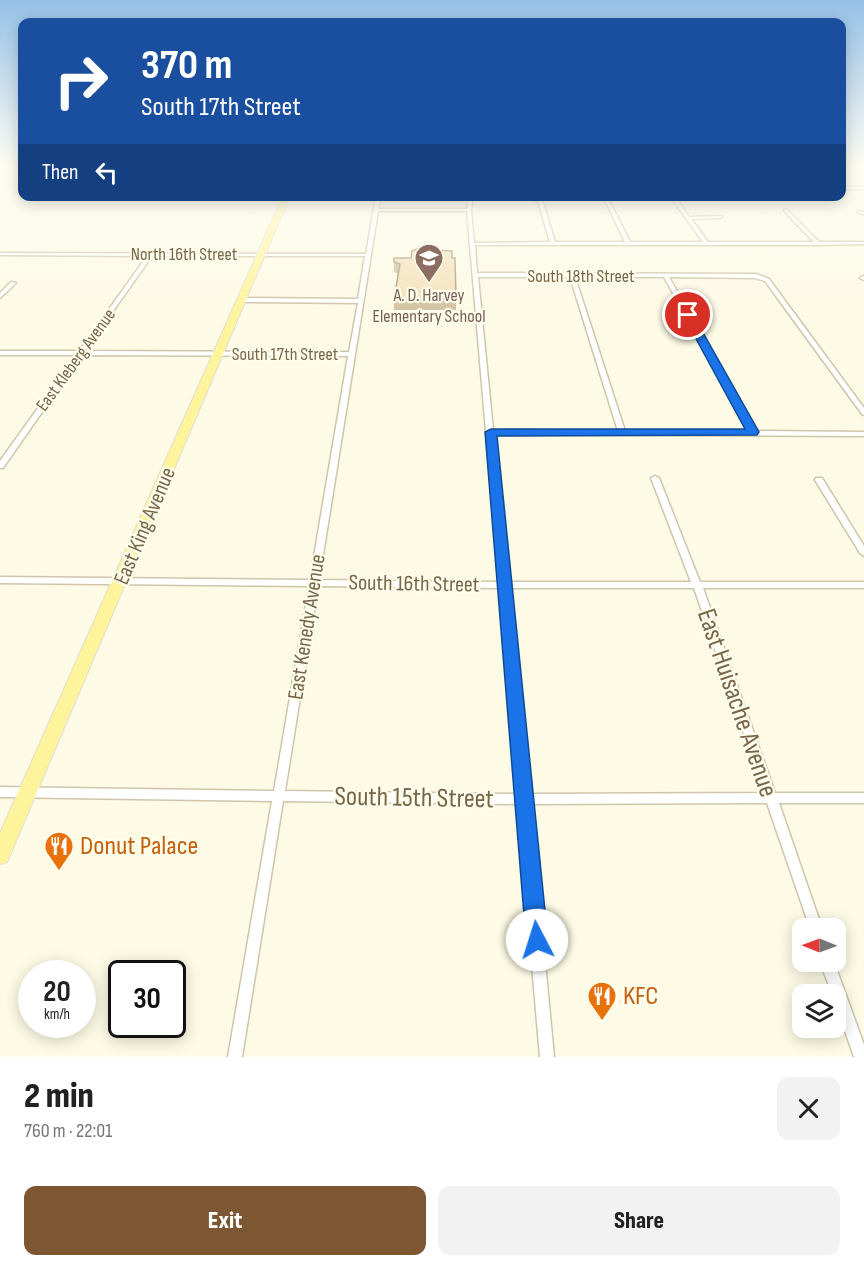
<!DOCTYPE html>
<html lang="en">
<head>
<meta charset="utf-8">
<style>
	:root { --surface:#fff; --page:#f2f2f2; --text:#222; --muted:#767676; --accent:#7d5732 }
	body { margin:0; font-family:"Sofia Sans Condensed",sans-serif; background:var(--page); color:var(--text); height:100vh; display:flex; flex-direction:column; font-size:22px; white-space:nowrap }
	* { box-sizing:border-box; margin:0 }
	p { font-size:20px; color:var(--muted) }
	.icon { flex:none; width:33px; height:33px; fill:none; stroke:currentColor; stroke-width:2; stroke-linecap:round; stroke-linejoin:round }
	.map { position:relative; height:1057px; overflow:hidden }
	.side { display:flex; flex-direction:column; background:var(--surface); flex:1 }
	.side>* { flex:none }
	.banner { position:absolute; left:18px; top:18px; width:828px; height:183px; border-radius:12px; box-shadow:0 3px 15px #0003; background:#1a4fa0; color:#fff; overflow:hidden }
	.needle { width:39px; rotate:271deg }
	.fabs { position:absolute; left:792px; top:918px; display:grid; gap:12px }
	.fabs a { display:grid; place-items:center; width:54px; height:54px; border-radius:12px; background:var(--surface); box-shadow:0 3px 15px #0003; font-size:30px }
	.speed { position:absolute; left:18px; top:960px; display:flex; gap:12px; font-size:30px; font-weight:700; text-align:center }
	.speed>* { display:grid; place-content:center; width:78px; height:78px; border-radius:50%; background:var(--surface); box-shadow:0 3px 15px #0003; line-height:1 }
	.speed small { font-size:15px; font-weight:400 }
	.speed .limit { border:3px solid #111; border-radius:9px; background:#fff; color:#111 }
	.pin { position:absolute; display:grid; place-items:center; width:51px; height:51px; color:#fff; margin:-26px; border:3px solid #fff; border-radius:50%; box-shadow:0 2px 6px #0007 }
	.me { position:absolute; width:66px; margin:-33px; rotate:355deg; stroke-linejoin:round; filter:drop-shadow(0 0 4px #0008) }
	.turn { display:flex; align-items:center; gap:21px; height:126px; padding:0 24px; font-size:27px }
	.turn .icon { width:78px; height:78px; stroke-width:2.5 }
	.turn b { display:block; font-size:42px; line-height:51px }
	.then { display:flex; align-items:center; height:57px; padding:0 24px; background:#0003; gap:12px; font-size:22px }
	.round { display:grid; place-items:center; flex:none; width:63px; height:63px; border-radius:12px; background:var(--page) }
	.summary { display:flex; align-items:center; justify-content:space-between; height:102px; padding:0 24px }
	h1 { font-size:36px; font-weight:800; line-height:45px }
	.action { display:flex; gap:12px; margin-top:auto; padding:12px 24px }
	.action a { flex:1; height:69px; border-radius:12px; background:var(--accent); color:#fff; font-size:24px; font-weight:800; line-height:69px; text-align:center }
	.action a+a { background:var(--page); color:var(--text) }
	.map>svg:first-child { display:block }
	.lines { fill:none; stroke-linecap:round; stroke-linejoin:round }
	.minor-casing { stroke:#cfc5ab; stroke-width:3 }
	.primary-casing { stroke:#e1ddd7; stroke-width:2 }
	.minor { fill:#fff; fill-rule:evenodd }
	.primary { fill:#fef49b; fill-rule:evenodd }
	.wall { fill:#d2c2a1 }
	.building { fill:#f4e1bb; stroke:#ab9e83; stroke-width:1.5 }
	.route { fill:#1a73e8; stroke:#114b97; stroke-width:1.5 }
	.labels { text-anchor:middle; dominant-baseline:central; stroke-width:4.5; stroke-linejoin:round; paint-order:stroke }
	.far-street-label { font-size:18px; fill:#786649; stroke:#fffdec }
	.far-education-label { font-size:18px; fill:#785e54; stroke:#fffdec }
	.street-label { font-size:22px; fill:#786649; stroke:#fffdec }
	.near-street-label { font-size:27px; fill:#786649; stroke:#fffdec }
	.near-food-label { font-size:27px; fill:#c56008; stroke:#fffdec; text-anchor:start }
</style>
</head>
<body>
<div class="map">
<svg width="864" height="1057" viewBox="0 0 864 1057">
	<rect width="100%" height="100%" fill="#fdfae5"/>
	<g class="lines">
		<g class="minor-casing">
			<path id="minor" d="M842,187H864V189H842Z
				M376,196H380L378,209H467L469,196H473L471,210L474,243L550,242L538,201L519,196H529L542,199L555,242H625L607,204L600,196H605L611,204L630,242H703L670,196H675L689,217L722,216V217L720,218L691,219L708,242H814L784,211V210L786,209L819,242H864V244L819,245H475L477,273L756,274L769,279L864,408V415L862,414L765,281L755,278L669,277L756,431L864,432V436L493,434L508,582H691L651,478L655,476L659,478L700,582H864V588H703L775,793H864V803H779L822,928H810L767,803L530,804L554,1057H540L518,804L283,801L242,1057H228L272,801L0,797V787L274,791L309,586L0,583V577L310,580L348,356L82,355L3,468H0V461L76,355H0V351H79L147,256L0,255V253L366,254ZM378,211H467L499,582L319,580ZM152,256H365L358,299L242,298L239,300L242,302L358,303L349,352L85,351ZM478,277H570L618,431L493,430ZM575,277H664L749,431H625ZM318,586L499,588L517,794L285,791ZM508,588H694L764,793L529,794Z
				M858,211L864,212V214L858,213Z
				M864,276V280L860,278L861,277Z
				M11,282L16,283L0,298V293Z
				M816,478H822L864,546V556L860,553L815,480Z
				M820,962H834L864,1045V1057H854L836,1005V994H832Z"/>
		</g>
		<g class="primary-casing">
			<path id="primary" d="M283,196H290L10,855L7,862L0,864V833Z"/>
		</g>
		<use href="#minor" class="minor"/>
		<use href="#primary" class="primary"/>
	</g>
	<path class="wall" d="M394,258L456,299V310H394V299L398,274L394,272Z"/>
	<path class="building" d="M417,249L452,251V258H455L456,299H394L400,264L394,262V258H411L412,251Z"/>
	<linearGradient id="sky" x2="0" y2="1"><stop stop-color="#95c1e8"/><stop offset="0.53" stop-color="#fefdf3"/><stop offset="1" stop-color="#fefdf3" stop-opacity="0"/></linearGradient>
	<rect width="864" height="314" fill="url(#sky)"/>
	<path class="route" d="M685,313L693,315L759,432L757,435L497,436L548,940L544,948L537,951L529,948L526,940L485,432L491,429H745L683,315Z"/>
	<defs>
		<g id="school-pin" transform="scale(1.5)"><path d="M0 17L-7.5 6A9.5 9.5 0 1 1 7.5 6Z" fill="#8d6e63" stroke="#fffdec"/><path d="M0-5L7-2L0 1L-7-2ZM-4 1L0 2.5L4 1V4Q0 6-4 4Z" fill="#fff"/></g>
		<g id="restaurant-pin" transform="scale(1.5)"><path d="M0 17L-7.5 6A9.5 9.5 0 1 1 7.5 6Z" fill="#e8710a" stroke="#fffdec"/><path d="M-5-6h1v4h1v-4h1v4h1v-4h1v5L-1.5 .5V6h-2V.5L-5-1ZM5-6V6H3V1.5H1.5Q1.5-4 5-6Z" fill="#fff"/></g>
	</defs>
	<g fill-rule="evenodd">
		<use href="#school-pin" x="429" y="258"/>
		<use href="#restaurant-pin" x="59" y="846"/>
		<use href="#restaurant-pin" x="602" y="996"/>
	</g>
	<g class="labels">
		<g class="far-street-label">
			<text x="184" y="254">North 16th Street</text>
			<text x="581" y="276">South 18th Street</text>
			<text x="285" y="354">South 17th Street</text>
			<text transform="translate(76 360) rotate(-54)">East Kleberg Avenue</text>
		</g>
		<g class="far-education-label">
			<text x="429" y="295">A. D. Harvey<tspan x="429" dy="21">Elementary School</tspan></text>
		</g>
		<g class="street-label">
			<text transform="translate(145 526) rotate(-67)">East King Avenue</text>
			<text transform="translate(414 584) rotate(1)">South 16th Street</text>
			<text transform="translate(307 627) rotate(-81)">East Kenedy Avenue</text>
		</g>
		<g class="near-street-label">
			<text transform="translate(737 703) rotate(71)">East Huisache Avenue</text>
			<text transform="translate(414 798) rotate(1)">South 15th Street</text>
		</g>
		<g class="near-food-label">
			<text x="80" y="846">Donut Palace</text>
			<text x="623" y="996">KFC</text>
		</g>
	</g>
</svg>
<div class="fabs">
<a><svg class="needle" viewBox="-14 -14 28 28"><path d="M0-13l5 13h-10z" fill="#e53935"/><path d="M0 13l5-13h-10z" fill="#767676"/></svg></a>
<a><svg class="icon" aria-label="layers" viewBox="0 0 24 24"><path d="M12 4l9 5-9 5-9-5zM3 14l9 5 9-5"/></svg></a>
</div>
<div class="speed"><div>20<small>km/h</small></div><div class="limit">30</div></div>
<div class="pin" style="left:688px;top:315px;background:#d93025"><svg class="icon" aria-label="arrive" viewBox="0 0 24 24"><path d="M6 21V4h12l-3 4 3 4H6"/></svg></div>
<svg class="me" style="left:537px;top:940px" viewBox="-20 -20 40 40"><circle r="19" fill="#fff"/><path d="M0-13L10 11 0 6-10 11z" fill="#1a73e8"/></svg>
<div class="banner">
<div class="turn"><svg class="icon" aria-label="right" viewBox="0 0 24 24"><path d="M7 20v-9h11M14 6l5 5-5 5"/></svg><div><b>370 m</b>South 17th Street</div></div>
<div class="then">Then<svg class="icon" aria-label="left" viewBox="0 0 24 24"><path d="M17 20v-9H6M10 6l-5 5 5 5"/></svg></div>
</div>
</div>
<section class="side">
<div class="summary"><div><h1>2 min</h1><p>760 m · 22:01</p></div><a class="round"><svg class="icon" aria-label="close" viewBox="0 0 24 24"><path d="M6 6l12 12M18 6L6 18"/></svg></a></div>
<div class="action"><a>Exit</a><a>Share</a></div>
</section>
</body>
</html>
